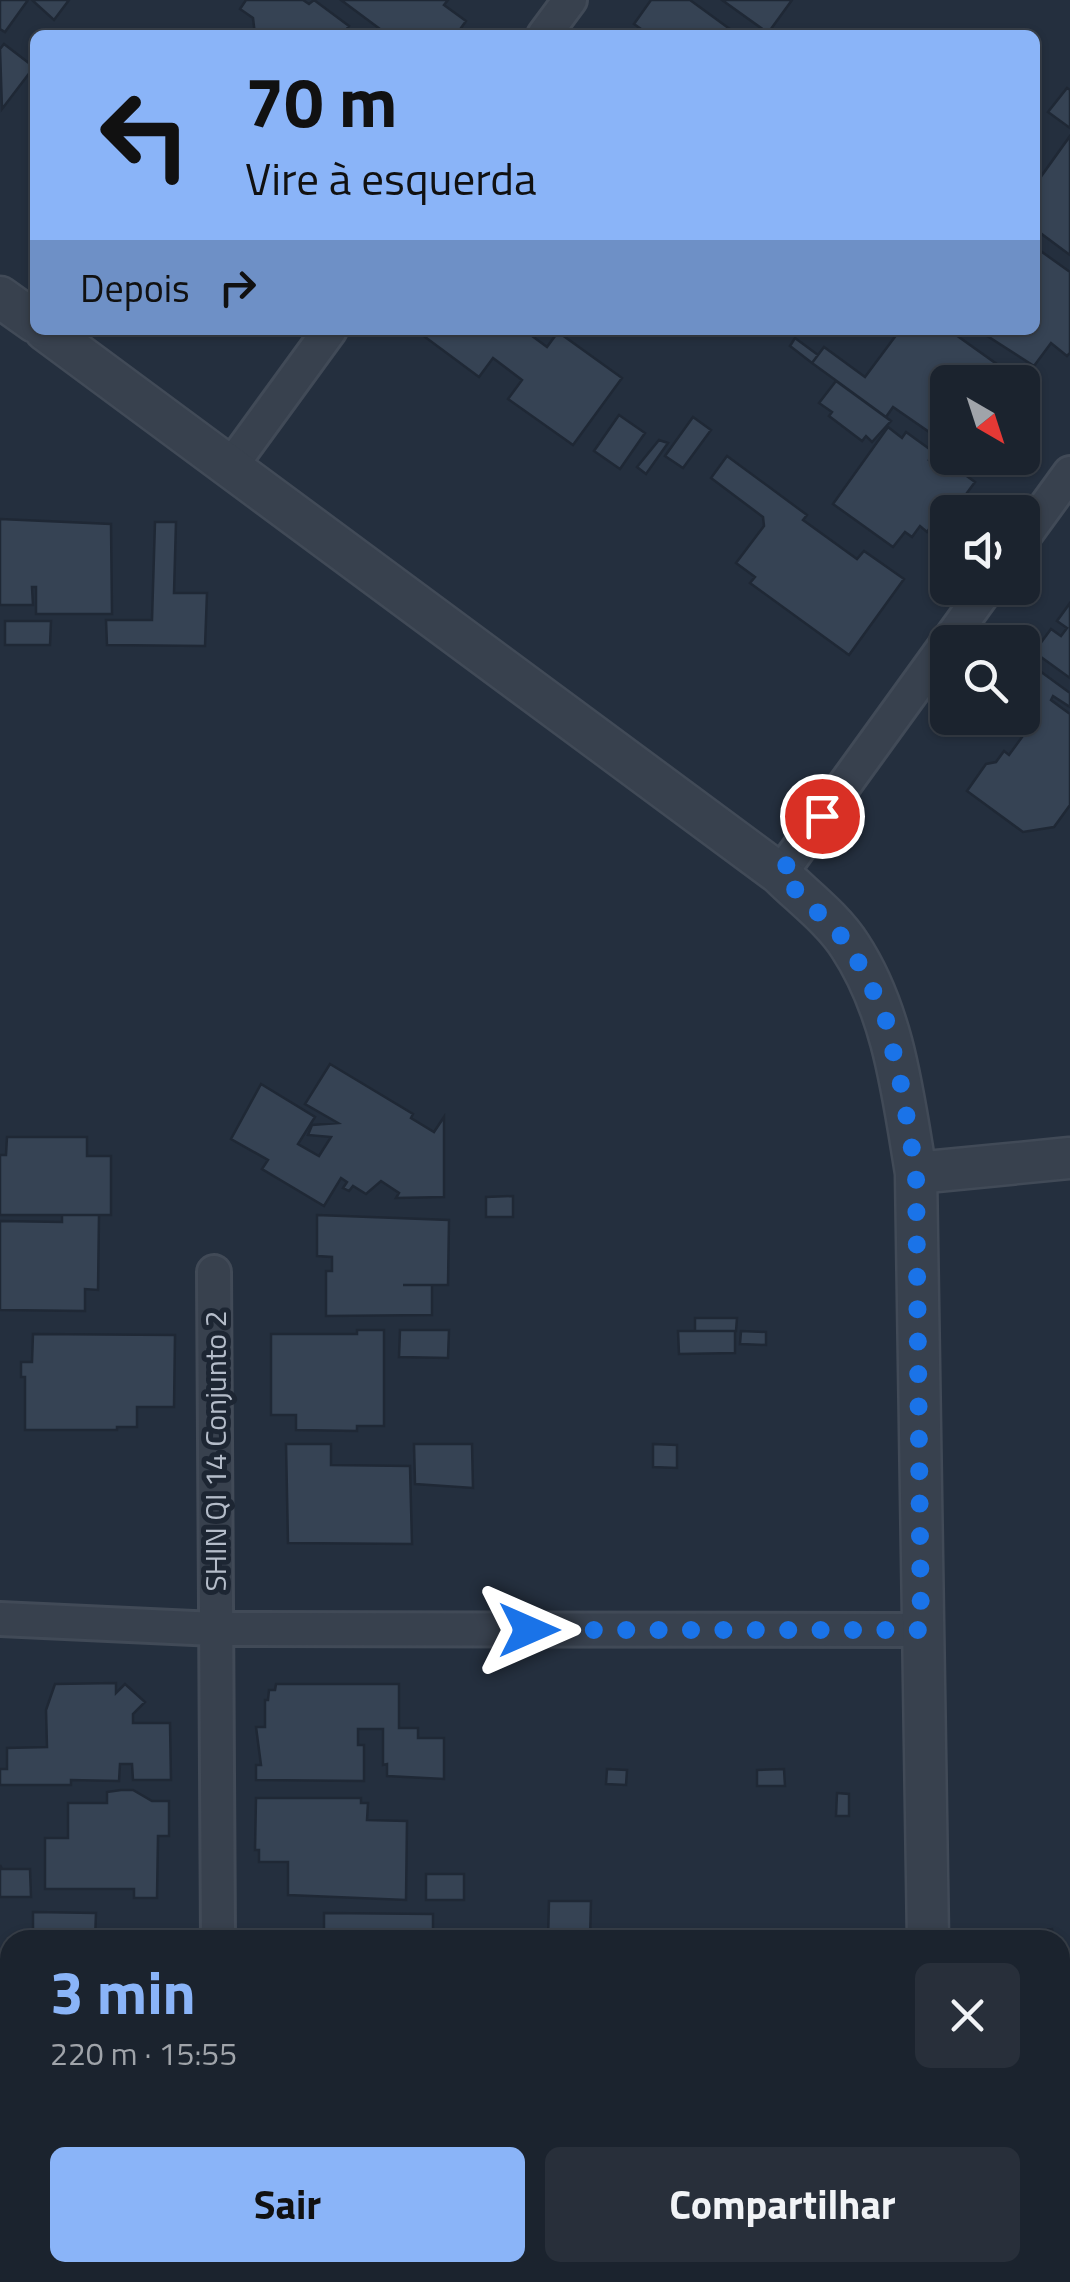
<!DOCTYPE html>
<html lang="pt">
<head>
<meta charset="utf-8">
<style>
	:root { --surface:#1b232e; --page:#282f3a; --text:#f1f3f6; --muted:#a0a4aa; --line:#39404a; --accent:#8ab4f8 }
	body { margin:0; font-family:"Titillium Web",sans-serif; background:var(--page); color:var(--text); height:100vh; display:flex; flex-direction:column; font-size:38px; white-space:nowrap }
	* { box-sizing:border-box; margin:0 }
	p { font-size:32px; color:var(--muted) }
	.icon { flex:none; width:55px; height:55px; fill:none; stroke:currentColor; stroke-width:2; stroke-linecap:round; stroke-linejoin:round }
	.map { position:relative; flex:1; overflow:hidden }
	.side { position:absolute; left:0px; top:1930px; width:1070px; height:352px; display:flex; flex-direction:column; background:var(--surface); border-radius:30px 30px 0 0; box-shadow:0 2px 8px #0004,0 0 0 2px var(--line) }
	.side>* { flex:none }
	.top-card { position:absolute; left:30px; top:30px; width:1010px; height:305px; border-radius:15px; box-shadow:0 2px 8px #0004,0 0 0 2px var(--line); background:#8ab4f8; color:#111; overflow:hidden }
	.needle { width:65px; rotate:141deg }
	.tools { position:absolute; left:930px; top:365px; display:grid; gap:20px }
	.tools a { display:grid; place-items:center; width:110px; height:110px; border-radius:15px; background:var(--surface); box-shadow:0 2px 8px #0004,0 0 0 2px var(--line); font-size:50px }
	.pin { position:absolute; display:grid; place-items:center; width:85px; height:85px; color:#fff; margin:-42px; border:5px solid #fff; border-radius:50%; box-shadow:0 2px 10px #0007 }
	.me { position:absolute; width:110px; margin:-55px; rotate:90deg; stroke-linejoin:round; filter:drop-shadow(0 0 8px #0008) }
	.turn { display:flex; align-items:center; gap:35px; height:210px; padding:0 50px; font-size:45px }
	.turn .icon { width:130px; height:130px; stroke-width:2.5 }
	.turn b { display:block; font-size:70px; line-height:85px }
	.then { display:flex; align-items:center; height:95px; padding:0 50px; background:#0003; gap:20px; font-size:38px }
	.round { display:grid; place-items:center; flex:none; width:105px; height:105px; border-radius:15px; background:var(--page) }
	.headline { display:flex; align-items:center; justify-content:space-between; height:170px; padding:0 50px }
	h1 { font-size:60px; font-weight:700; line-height:75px; color:var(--accent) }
	.primary-button { display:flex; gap:20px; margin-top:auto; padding:20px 50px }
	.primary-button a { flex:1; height:115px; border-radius:15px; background:var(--accent); color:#111; font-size:40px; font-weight:700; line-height:115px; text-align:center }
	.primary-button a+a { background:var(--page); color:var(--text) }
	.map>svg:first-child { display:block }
	.building { fill:#364354; stroke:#1f2835; stroke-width:2.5 }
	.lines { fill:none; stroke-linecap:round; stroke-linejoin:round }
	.minor-casing { stroke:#414a57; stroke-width:38 }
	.tertiary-casing { stroke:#414a57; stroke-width:45 }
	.path { stroke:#3f5557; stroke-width:6; stroke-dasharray:8 8; stroke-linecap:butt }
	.minor { stroke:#38414e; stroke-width:32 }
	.tertiary { stroke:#38414e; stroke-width:40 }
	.route { stroke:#1a73e8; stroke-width:18; stroke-dasharray:0 32.4 }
	.labels { text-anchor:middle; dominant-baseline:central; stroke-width:10; stroke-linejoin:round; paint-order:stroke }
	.street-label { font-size:30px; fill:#b4bcc9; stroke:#1d2633 }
</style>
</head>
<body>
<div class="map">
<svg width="1070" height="2282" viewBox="0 0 1070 2282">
	<rect width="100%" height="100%" fill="#242f3e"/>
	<path class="building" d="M0,0H28L5,32L0,29Z
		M32,0H69L54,20Z
		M246,0H303L309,4L314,0L349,26L346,30L353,35H255L253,18L240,9Z
		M341,0H448L444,5L466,21L456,35H388Z
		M651,0H690L738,35H642L645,32L634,24Z
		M722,0H792L768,33Z
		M4,44L34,67L2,109L0,49Z
		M1067,88L1070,90V128L1048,112Z
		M1070,136V255L1035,229V185Z
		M1035,247L1070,272V353L1067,356L1051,343L1034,366L978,330H1035Z
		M524,330L547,347L558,332L622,378L573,445L508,399L522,380L493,358L479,377L417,331Z
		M900,330H949L1022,382H948V445L893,407L886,417L812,363L824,347L865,377Z
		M795,338L818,355L812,363L790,346Z
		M836,381L891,421L872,442L866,436L862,441L829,416L832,412L819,403Z
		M619,415L645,433L620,469L594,451Z
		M693,417L711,430L683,468L665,456Z
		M888,427L902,438L906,432L935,453L929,460L945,471L946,461L975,482L953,512H948L943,526L935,521L927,532L920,526L912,537L905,532L893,547L833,504Z
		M659,440L668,443L646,474L637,467Z
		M727,456L807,515L803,520L857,559L864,551L904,579L849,655L750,583L755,577L736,563L764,526L763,517L711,478Z
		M0,519L111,524L112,614H36V587H32L33,605H0Z
		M155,522H176L174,593H207L205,646L107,645L106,620H152Z
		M1070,603V678L1034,652L1051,629L1061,636L1067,628L1057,621Z
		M5,621H51L50,645H5Z
		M1033,666L1070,693V707L1053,696L1051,700L1070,714V805L1054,827L1023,832L967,791L986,764L996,762L1004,751L1009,755L1025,733L1008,718H1022V678Z
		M330,1064L413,1114L411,1118L434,1132L444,1117V1197L396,1198L399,1193L381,1181L366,1194L353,1186L349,1191L343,1188L347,1182L341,1178L324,1206L262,1169L268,1160L231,1139L261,1084L315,1117L298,1144L319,1156L331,1137L308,1135L312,1125L338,1123L305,1104Z
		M7,1137H87V1156H111V1215H0V1155H6Z
		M513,1196V1217H486V1197Z
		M62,1215H99L98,1290L85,1289V1311L0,1310V1221L62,1222Z
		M317,1215L449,1220L448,1285H403H432V1315L326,1316V1271H332V1257L317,1256Z
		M695,1318H737L736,1331H695Z
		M357,1330H384V1426H357V1431L296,1430V1415H271V1334H357Z
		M400,1330H449L448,1358L399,1357Z
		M678,1331H735V1353L679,1354Z
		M741,1331L766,1332V1345L740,1344Z
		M33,1334L175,1335L174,1407H137V1427H117V1430H25V1377H21V1362H32Z
		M286,1444H331V1465L410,1466L412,1544L288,1543Z
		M414,1444H472L473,1488L415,1484Z
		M653,1444L677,1445V1468L653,1467Z
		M116,1683V1693L125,1684L145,1702L133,1714V1723H170L171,1780H133L132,1764H120L119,1781L71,1780V1785H0V1769H7V1748L47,1747L46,1710L55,1684Z
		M276,1684H399V1728H418V1738H444V1779L387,1776V1764L383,1765V1729H358V1745H364V1781L256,1780V1765H261L256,1727H265V1700H268L269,1690H275Z
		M607,1769L627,1770L626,1785L606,1784Z
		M784,1769L785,1786H757V1770Z
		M121,1790H133L152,1801H169V1836H158L157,1898H134V1889H45V1838H68V1803H107V1792Z
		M837,1793L849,1794V1816H836Z
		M256,1798H361V1803H368L367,1820L407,1821L406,1900L288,1895V1862H259V1850H255Z
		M0,1865L2,1869H30L31,1897H0Z
		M426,1874H464V1900H426Z
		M549,1901H591L590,1940H548Z
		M33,1912L96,1913L95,1940H33Z
		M324,1913L433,1914V1940H324Z
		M1052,1929L1053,1940H1003V1933Z
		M0,1977H10V2013H0Z
		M0,2025H10V2096H0Z
		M291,2272H450L449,2282H284L290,2281Z"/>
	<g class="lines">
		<g class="minor-casing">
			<path id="minor" d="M544,35L570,0
				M231,466L330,330
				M1022,539L1070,473
				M780,874L987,588
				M214,1272L218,1940
				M0,1619L215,1629L921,1630"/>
		</g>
		<g class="tertiary-casing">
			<path id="tertiary" d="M0,297L35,322
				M45,330L780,874C802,896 833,919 850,946C894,1013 903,1095 916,1173L928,1940
				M916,1173L1070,1158
				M936,2272V2282"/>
		</g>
		<path class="path" d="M210,2282V2272"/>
		<use href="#minor" class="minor"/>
		<use href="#tertiary" class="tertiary"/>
	</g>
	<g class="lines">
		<path class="route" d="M529,1630H921L916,1173L902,1089L884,1012L849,944L780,874L822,816"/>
	</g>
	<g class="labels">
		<g class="street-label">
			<text transform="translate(215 1451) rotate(-90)">SHIN QI 14 Conjunto 2</text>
		</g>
	</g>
</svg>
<div class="tools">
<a><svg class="needle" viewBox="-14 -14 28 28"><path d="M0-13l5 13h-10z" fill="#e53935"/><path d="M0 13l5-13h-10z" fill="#a0a4aa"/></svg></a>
<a><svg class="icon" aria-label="sound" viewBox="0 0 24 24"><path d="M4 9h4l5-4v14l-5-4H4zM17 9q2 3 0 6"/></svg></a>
<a><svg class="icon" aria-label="search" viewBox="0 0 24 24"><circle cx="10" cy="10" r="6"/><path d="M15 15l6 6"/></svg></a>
</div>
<div class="pin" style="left:822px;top:816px;background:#d93025"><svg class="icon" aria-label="arrive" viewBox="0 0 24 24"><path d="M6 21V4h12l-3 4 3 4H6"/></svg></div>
<svg class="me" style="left:529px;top:1630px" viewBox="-20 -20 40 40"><path d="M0-17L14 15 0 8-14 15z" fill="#1a73e8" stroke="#fff" stroke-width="4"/></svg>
<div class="top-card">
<div class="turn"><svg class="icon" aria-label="left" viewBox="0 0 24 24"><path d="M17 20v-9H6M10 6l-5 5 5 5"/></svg><div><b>70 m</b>Vire à esquerda</div></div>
<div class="then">Depois<svg class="icon" aria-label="right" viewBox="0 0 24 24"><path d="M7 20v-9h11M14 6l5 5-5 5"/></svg></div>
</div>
<section class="side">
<div class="headline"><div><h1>3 min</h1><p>220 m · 15:55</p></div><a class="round"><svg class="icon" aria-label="close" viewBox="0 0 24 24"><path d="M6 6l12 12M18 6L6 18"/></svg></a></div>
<div class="primary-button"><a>Sair</a><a>Compartilhar</a></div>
</section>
</div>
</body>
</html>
